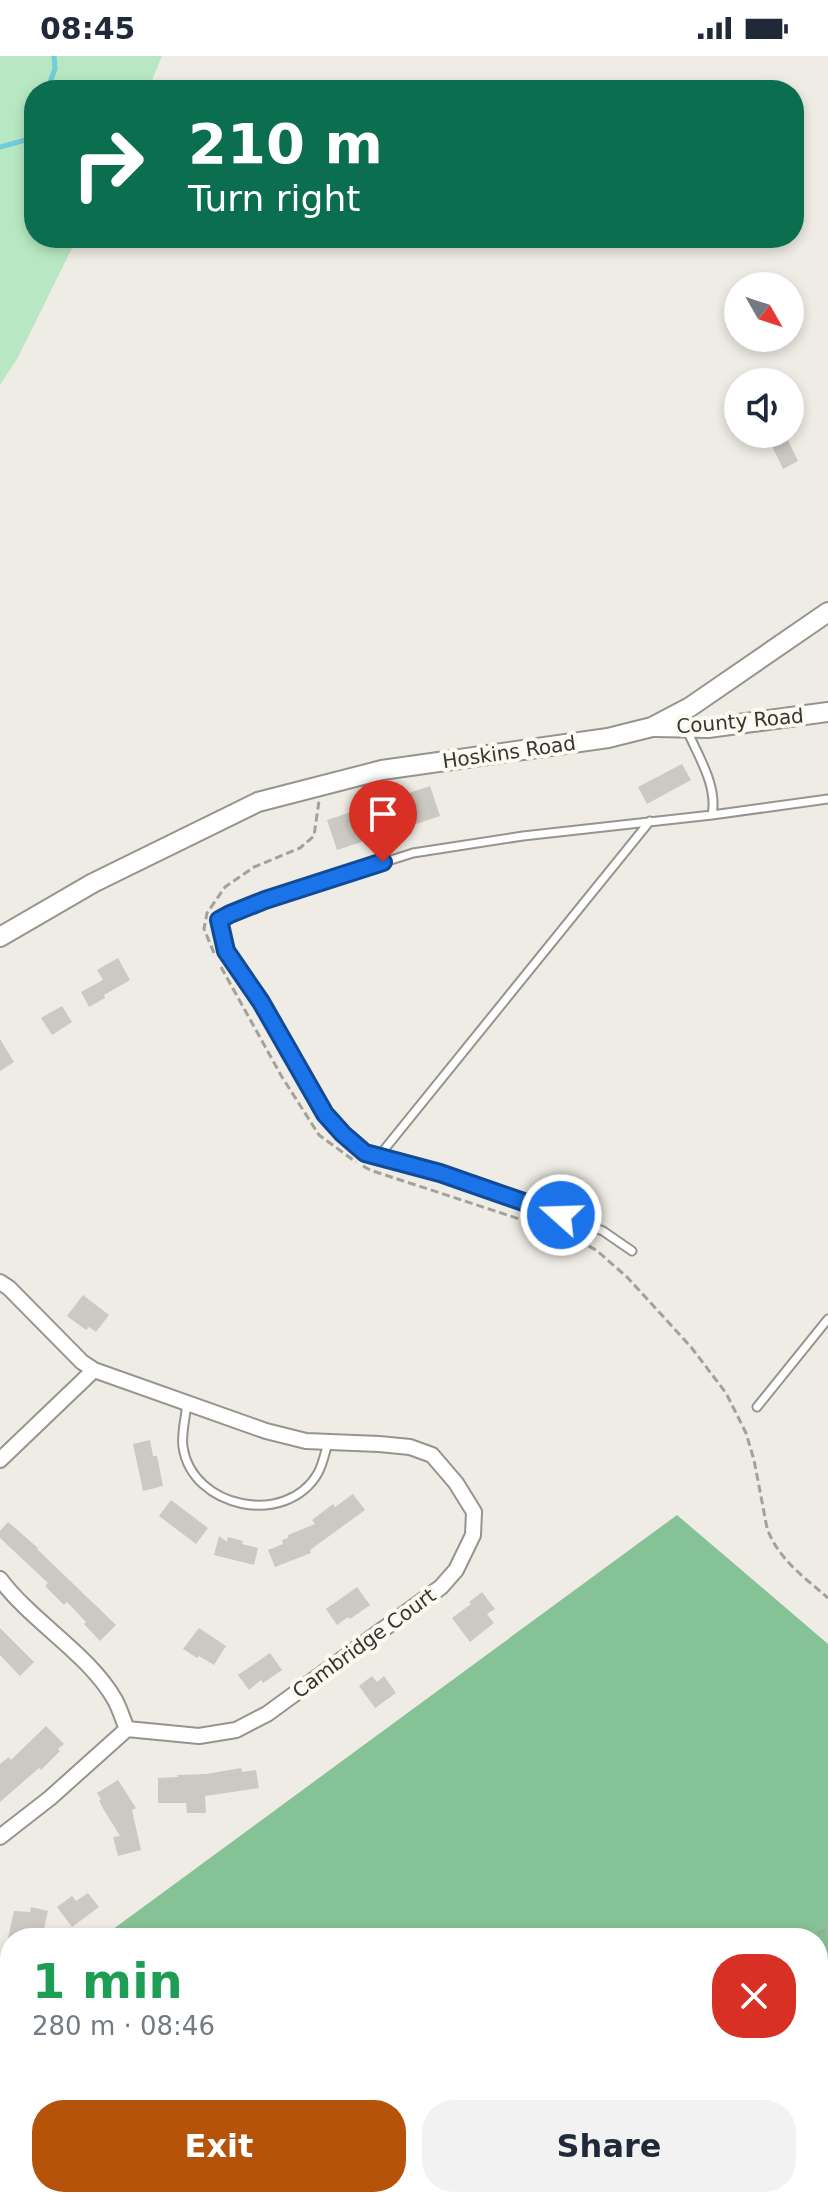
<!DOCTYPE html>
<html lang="en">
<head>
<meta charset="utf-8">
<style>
	:root { --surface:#fff; --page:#f2f2f3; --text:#1f2937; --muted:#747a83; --accent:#b45309 }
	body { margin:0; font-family:"DejaVu Sans",sans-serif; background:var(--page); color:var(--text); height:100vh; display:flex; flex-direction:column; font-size:30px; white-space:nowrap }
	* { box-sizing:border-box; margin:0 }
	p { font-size:26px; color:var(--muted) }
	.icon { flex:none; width:44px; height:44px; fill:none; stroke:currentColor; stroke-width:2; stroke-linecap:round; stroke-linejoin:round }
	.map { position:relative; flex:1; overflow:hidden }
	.sheet { position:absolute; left:0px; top:1872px; width:828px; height:280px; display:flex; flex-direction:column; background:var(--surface); border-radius:32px 32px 0 0; box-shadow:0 4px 12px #0003 }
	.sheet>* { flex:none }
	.top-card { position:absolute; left:24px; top:24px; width:780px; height:168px; border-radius:32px; box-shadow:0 4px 12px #0003; background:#0b6e4f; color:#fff; overflow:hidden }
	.needle { width:52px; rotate:129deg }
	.tools { position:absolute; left:724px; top:216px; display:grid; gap:16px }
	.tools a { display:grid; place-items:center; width:80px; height:80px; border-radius:50%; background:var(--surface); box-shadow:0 4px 12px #0003; font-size:40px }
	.pin { position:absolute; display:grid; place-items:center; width:68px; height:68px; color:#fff; margin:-82px -34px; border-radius:50% 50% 50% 0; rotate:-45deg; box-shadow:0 0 8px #0007 }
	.pin .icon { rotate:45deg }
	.me { position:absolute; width:88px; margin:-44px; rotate:290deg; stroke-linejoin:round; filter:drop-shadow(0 0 6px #0008) }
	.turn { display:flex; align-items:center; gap:28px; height:168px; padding:0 32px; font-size:36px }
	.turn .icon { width:104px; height:104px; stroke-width:2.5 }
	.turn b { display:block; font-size:56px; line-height:68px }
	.round { display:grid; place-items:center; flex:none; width:84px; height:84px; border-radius:32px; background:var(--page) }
	.head { display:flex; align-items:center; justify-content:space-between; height:136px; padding:0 32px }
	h1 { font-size:48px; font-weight:800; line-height:60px; color:#1e9e55 }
	.action { display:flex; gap:16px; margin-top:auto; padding:16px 32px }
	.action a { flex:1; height:92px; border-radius:32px; background:var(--accent); color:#fff; font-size:32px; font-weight:800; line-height:92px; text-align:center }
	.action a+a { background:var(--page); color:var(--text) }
	.status { display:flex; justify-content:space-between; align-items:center; height:56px; padding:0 40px; background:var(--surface); direction:ltr }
	.status svg { height:22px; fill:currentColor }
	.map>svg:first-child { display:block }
	.green { fill:#b7e8c3 }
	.forest { fill:#85c295 }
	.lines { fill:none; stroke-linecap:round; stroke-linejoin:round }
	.stream { stroke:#70cdda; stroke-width:5 }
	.building { fill:#cbc9c1 }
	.service-casing { stroke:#96958d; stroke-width:11 }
	.minor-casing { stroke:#96958d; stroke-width:18 }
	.tertiary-casing { stroke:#96958d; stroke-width:22 }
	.path { stroke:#a2a19b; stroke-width:3; stroke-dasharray:8 4; stroke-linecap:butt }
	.service { stroke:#fff; stroke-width:7 }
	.minor { stroke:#fff; stroke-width:14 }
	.tertiary { stroke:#fff; stroke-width:18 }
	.route-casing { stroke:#114b97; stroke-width:20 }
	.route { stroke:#1a73e8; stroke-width:14 }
	.labels { text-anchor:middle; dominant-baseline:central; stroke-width:8; stroke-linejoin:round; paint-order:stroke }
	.street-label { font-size:20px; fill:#363532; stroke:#fbfaf1 }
</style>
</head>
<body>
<div class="status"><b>08:45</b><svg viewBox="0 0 49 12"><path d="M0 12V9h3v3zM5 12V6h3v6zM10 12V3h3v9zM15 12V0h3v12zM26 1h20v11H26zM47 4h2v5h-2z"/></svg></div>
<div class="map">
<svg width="828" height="2152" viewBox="0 0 828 2152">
	<rect width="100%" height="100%" fill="#eeece4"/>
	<path class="green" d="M0,0H162L148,34H34V182H77L18,301L0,329Z"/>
	<path class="forest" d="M677,1459L828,1588V2152H111L103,2142H818V1882H101Z
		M10,1949V2032L0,2020V1957Z"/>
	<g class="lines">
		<path class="stream" d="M47,34L55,13L54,0
			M0,91L29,83L34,69"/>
	</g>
	<path class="building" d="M766,378H785L798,405L783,413Z
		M682,708L691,724L647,748L638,731Z
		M430,730L440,760L337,794L327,764Z
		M118,902L130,924L104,939L105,942L89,951L81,936L103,924L97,914Z
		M62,950L72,966L52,979L41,962Z
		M0,983L14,1006L0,1015Z
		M83,1239L109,1259L96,1276L89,1271L86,1274L67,1260Z
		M150,1384L153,1400H157L163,1430L143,1435L133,1388Z
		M353,1438L365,1454L310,1494L311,1497L275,1511L268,1494L283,1488L282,1484L288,1482V1479L315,1468L312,1464L333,1448L335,1451Z
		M171,1444L208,1472L196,1488L159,1460Z
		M8,1466L38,1492L37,1493L116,1569L100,1585L84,1568L86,1566L67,1546L64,1549L45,1530L48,1527L0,1482V1475Z
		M219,1480L227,1486L228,1481L243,1485L242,1488L258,1492L254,1509L214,1499Z
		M357,1531L370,1549L350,1563L348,1561L337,1569L326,1553Z
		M482,1536L495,1553L487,1558L494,1567L470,1586L452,1562L471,1548L469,1546Z
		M0,1572L34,1606L20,1620L0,1599Z
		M199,1572L226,1590L214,1609L199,1600L197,1602L183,1593Z
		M270,1597L282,1614L263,1627L261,1624L249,1634L238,1619Z
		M372,1620L377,1626L384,1620L396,1637L375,1652L359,1630Z
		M46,1670L64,1688L58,1693L60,1695L41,1714L39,1712L0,1746V1708L9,1701L11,1704Z
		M241,1712L242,1716L256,1714L259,1732L205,1740L206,1757H187L186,1747H158V1722L178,1721L177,1719L206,1718Z
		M118,1724L136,1752L132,1754L141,1794L118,1800L113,1781L120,1780L104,1754L99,1745L101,1743L97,1737Z
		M88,1837L99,1851L72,1871L57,1851L72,1840L76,1845Z
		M31,1851L48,1855L42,1882H8L14,1855L30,1856Z"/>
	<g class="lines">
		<g class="service-casing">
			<path id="service" d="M687,674C698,700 718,730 712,759
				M379,1100L650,765
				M632,1195L603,1175L540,1151L440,1117L365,1097L343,1078L325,1058L261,946L226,895L219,864L230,858L265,844L413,797L523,780L712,759L828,743
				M187,1347C186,1360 181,1377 183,1391C192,1452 286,1472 318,1417C323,1408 325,1396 328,1387
				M757,1351L828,1263"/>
		</g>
		<g class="minor-casing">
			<path id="minor" d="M0,1226L9,1232L82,1306L94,1314L0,1404
				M0,1523C32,1566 89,1598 115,1644C120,1653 123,1664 127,1673
				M0,1781L50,1742L127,1673L199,1680L236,1674L267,1658L441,1531L456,1514L473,1479L474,1456L456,1427L432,1399L410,1391L379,1388L306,1385L266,1375L94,1314"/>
		</g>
		<g class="tertiary-casing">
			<path id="tertiary" d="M655,671L708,672L828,656
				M0,881L93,827L258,746L382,714L608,682L652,671L690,651L828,556"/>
		</g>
		<path class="path" d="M214,897L204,873L207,857L225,831L254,811L300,792L314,780L319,745
			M221,911L282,1021L319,1079L356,1106
			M363,1110L370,1114L568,1179L596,1194L627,1221L691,1291L726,1337L746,1377L754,1404L767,1472C778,1503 804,1521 828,1542
			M386,1882L391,1879L427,1877L463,1882
			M807,1882L828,1873
			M818,1922L828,1918
			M556,2152L573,2142"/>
		<use href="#service" class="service"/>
		<use href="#minor" class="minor"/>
		<use href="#tertiary" class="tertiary"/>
	</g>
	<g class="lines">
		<g class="route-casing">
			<path id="route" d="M383,806L265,844L230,858L219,864L226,895L261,946L325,1058L343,1078L365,1097L440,1117L561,1159"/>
		</g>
		<use href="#route" class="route"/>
	</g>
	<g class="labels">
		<g class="street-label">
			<text transform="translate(740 665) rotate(-5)">County Road</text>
			<text transform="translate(509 696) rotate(-8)">Hoskins Road</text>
			<text transform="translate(364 1587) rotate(-36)">Cambridge Court</text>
		</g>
	</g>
</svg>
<div class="tools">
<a><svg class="needle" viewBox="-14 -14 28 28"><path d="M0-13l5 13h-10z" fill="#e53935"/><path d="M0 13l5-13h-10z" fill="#747a83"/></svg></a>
<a><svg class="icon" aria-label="sound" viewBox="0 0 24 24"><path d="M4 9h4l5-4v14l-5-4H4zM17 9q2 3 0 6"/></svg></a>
</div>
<div class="pin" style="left:383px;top:806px;background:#d93025"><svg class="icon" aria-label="arrive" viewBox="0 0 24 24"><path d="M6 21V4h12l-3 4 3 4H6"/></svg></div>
<svg class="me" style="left:561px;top:1159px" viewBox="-20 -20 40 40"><circle r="17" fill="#1a73e8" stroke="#fff" stroke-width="3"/><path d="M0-11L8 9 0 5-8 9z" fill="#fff"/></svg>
<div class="top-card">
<div class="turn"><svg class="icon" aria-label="right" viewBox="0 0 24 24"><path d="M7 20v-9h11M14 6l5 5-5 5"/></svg><div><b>210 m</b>Turn right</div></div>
</div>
<section class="sheet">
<div class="head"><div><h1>1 min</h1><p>280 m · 08:46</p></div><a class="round" style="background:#d93025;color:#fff"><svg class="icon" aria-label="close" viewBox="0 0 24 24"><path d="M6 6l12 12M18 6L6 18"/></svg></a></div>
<div class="action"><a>Exit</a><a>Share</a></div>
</section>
</div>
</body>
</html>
